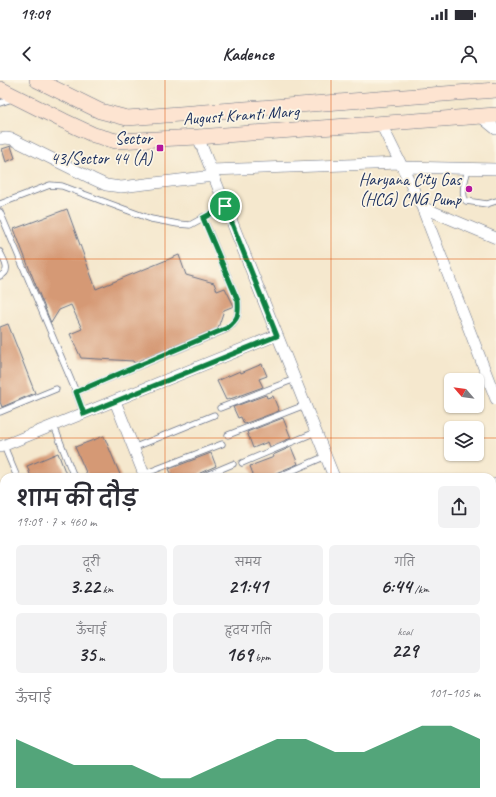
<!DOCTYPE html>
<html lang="hi">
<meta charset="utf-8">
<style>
:root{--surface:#fff;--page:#f2f2f3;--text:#2b2b33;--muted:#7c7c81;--accent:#0b8043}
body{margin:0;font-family:Caveat,"Playpen Sans Deva",sans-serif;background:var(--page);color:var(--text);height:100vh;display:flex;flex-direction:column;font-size:15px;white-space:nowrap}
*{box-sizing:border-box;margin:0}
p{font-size:13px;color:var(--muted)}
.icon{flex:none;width:22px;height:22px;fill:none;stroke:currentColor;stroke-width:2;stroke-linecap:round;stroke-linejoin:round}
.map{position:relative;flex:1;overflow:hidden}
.drawer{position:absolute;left:0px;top:393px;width:496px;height:324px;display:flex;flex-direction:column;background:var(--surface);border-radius:12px 12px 0 0;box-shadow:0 1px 3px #0004}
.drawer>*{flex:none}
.needle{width:26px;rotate:298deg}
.controls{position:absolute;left:444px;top:293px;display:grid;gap:8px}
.controls a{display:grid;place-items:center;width:40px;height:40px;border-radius:6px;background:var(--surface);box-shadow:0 1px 3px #0004;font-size:20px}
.pin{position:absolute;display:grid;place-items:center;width:34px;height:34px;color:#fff;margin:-17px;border:2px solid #fff;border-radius:50%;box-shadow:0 1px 4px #0007}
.round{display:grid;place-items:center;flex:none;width:42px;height:42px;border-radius:6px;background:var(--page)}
.summary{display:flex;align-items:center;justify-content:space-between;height:68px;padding:0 16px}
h1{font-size:22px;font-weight:600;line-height:30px}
.metrics{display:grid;grid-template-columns:repeat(3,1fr);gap:6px;height:68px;padding:4px 16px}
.metrics div{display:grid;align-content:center;border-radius:6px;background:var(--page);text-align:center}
.metrics b{font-size:20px;font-weight:600}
.metrics small{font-size:11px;font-weight:400}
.metrics p{font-size:11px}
.chart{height:112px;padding:8px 16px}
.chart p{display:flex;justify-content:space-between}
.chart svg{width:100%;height:72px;margin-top:4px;fill:var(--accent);opacity:.7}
.status{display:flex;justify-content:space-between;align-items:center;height:28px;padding:0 20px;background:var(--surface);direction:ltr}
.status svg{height:11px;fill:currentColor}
header{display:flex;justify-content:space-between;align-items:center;height:52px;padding:0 16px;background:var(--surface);font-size:18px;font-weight:600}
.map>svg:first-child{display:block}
.building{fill:#d59974}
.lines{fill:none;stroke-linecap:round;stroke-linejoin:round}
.lane-casing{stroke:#677085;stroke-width:7}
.street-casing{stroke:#677085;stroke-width:12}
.secondary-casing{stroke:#677085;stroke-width:16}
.lane{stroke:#fff;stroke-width:5.5}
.street{stroke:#fff;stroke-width:11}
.secondary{stroke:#fde4d1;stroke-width:15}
.route-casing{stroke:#fff;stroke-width:8}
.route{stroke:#0b8043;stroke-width:5}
.grid{fill:none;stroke:#de5710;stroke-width:1;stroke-opacity:0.55}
.poi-dot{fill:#b5179e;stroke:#fcf5e5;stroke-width:1.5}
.labels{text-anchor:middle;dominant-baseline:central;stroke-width:3.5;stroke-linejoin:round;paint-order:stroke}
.street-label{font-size:17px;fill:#1b2f5e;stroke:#fcf5e5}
.poi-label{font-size:17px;fill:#1b2f5e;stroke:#fcf5e5;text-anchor:end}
</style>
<div class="status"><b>19:09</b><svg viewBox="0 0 49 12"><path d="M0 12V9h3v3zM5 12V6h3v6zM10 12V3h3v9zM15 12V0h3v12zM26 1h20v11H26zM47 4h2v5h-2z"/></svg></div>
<header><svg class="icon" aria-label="back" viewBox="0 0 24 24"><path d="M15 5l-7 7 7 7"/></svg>Kadence<svg class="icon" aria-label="person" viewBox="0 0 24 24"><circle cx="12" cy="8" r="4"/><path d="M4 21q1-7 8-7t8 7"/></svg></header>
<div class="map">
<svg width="496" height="717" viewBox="0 0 496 717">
<rect width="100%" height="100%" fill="#fcf5e5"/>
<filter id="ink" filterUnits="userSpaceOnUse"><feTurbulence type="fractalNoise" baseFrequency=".025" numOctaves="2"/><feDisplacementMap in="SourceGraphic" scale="8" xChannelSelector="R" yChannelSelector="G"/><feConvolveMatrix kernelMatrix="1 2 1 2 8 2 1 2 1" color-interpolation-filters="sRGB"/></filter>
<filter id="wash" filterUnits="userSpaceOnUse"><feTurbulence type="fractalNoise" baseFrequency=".012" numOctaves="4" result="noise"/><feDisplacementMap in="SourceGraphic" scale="16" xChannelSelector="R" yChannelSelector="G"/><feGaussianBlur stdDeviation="0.9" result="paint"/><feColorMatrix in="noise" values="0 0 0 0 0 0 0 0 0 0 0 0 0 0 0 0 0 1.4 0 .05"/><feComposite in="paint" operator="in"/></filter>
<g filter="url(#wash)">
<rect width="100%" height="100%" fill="#f5e8ce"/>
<g id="blocks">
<path class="building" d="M11,66L15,78L6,82L2,69Z
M67,129L96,209L179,175L186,195L214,203L217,211L225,208L234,226L224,230L218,248L134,283L133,281L81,278L70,254L82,249L71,225L59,230L51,243L38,211L14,149Z
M8,244L35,313L2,327L0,322V247Z
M262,284L267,296L259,299L263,307L230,319V318L226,320L217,301L240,291L241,293Z
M266,315L267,318L273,316L279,331L244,344L241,337L238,338L233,327Z
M283,338L291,358L270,367L268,362L253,368L247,352Z
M104,356L121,397H88L75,367Z
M291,367L298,384L276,393L274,397H254L250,386L274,377L273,375Z
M58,373L67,397H31L27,386Z
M211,373L216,386L200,393L198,395V397H173L169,389Z"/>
</g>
</g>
<g filter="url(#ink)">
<use href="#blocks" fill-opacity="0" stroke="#677085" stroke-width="1"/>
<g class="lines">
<g class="lane-casing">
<path id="lane" d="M0,23L12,19
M468,89C466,98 460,113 466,121L487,124L496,121
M0,124L50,105L62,106L151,139L178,144L190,145L225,126
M0,132L76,312L84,334
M0,172C4,181 12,191 0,196
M76,312L227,249C238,239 239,236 238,221L203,137
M220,328L295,299
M0,332L56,309
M54,346L74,397
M228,355L305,325
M4,366L17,397
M133,368L214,335
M242,383L316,352
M144,394L222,364
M202,397L233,384
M278,397L326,376
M492,449L496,448
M492,480L496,479
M0,492L4,502
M492,509L496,508
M493,544L496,543
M492,607L496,605
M0,628L4,638
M492,638L496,636
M492,673L496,671
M0,678L4,676
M0,695L4,694
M33,713L35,717
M93,713L94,717
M149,713L150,717
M371,713L372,717
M351,717L357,715L358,717"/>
</g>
<g class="street-casing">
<path id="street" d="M480,36L496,49
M381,44L422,127L496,319
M198,57L334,397
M0,59L6,58L12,59L93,99L106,105L121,107L213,96
M402,87L496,89
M211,90L400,83
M422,127L496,158
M115,321L145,397
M0,367L277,255
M492,406L496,404
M0,584L4,582
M267,713L269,717
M461,713L462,717
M200,717L210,713"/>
</g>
<g class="secondary-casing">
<path id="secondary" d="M37,0L100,31L127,38L496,10
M0,9L64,41L94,55L116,61L198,57L496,35"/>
</g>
<use href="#lane" class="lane"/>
<use href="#street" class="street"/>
<use href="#secondary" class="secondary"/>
</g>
</g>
<g class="lines" filter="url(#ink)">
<g class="route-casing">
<path id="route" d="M225,126L277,256L84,334L76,312L227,248C238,239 239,236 238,221L203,138Z"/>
</g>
<use href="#route" class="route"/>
</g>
<path class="grid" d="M165,0V397M331,0V397M0,179H496M0,358H451M477,358H496M0,538H4M492,538H496M165,713V717M331,713V717"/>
<g class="poi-dot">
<rect x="156" y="64" width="8" height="8" rx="2"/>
<circle cx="469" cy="109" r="4"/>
</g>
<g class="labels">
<g class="street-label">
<text transform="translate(241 35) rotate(-4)">August Kranti Marg</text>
</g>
<g class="poi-label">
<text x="152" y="58">Sector<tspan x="152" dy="20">43/Sector 44 (A)</tspan></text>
<text x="461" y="99">Haryana City Gas<tspan x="461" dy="20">(HCG) CNG Pump</tspan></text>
</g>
</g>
</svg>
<div class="controls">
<a><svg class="needle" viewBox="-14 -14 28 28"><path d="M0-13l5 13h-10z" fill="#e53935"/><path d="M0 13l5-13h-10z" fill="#7c7c81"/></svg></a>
<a><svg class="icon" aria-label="layers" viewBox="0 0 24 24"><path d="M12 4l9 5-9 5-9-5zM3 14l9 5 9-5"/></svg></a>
</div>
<div class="pin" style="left:225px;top:126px;background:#1e9e55"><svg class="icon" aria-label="arrive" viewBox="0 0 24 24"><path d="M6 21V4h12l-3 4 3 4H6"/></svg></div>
<section class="drawer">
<div class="summary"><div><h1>शाम की दौड़</h1><p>19:09 · 7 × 460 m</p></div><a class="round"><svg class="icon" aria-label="share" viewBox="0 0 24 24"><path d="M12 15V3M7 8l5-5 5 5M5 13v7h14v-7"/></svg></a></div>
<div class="metrics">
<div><p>दूरी</p><b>3.22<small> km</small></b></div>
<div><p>समय</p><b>21:41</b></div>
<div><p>गति</p><b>6:44<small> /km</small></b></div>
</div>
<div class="metrics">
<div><p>ऊँचाई</p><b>35<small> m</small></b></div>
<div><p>हृदय गति</p><b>169<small> bpm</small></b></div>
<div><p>kcal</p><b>229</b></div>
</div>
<div class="chart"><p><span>ऊँचाई</span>101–105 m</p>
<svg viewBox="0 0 160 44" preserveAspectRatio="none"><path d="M0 44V14L10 22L20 30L30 30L40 30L50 38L60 38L70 30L80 22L90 14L100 14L110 22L120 22L130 14L140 6L150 6L160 14V44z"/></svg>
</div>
</section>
</div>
